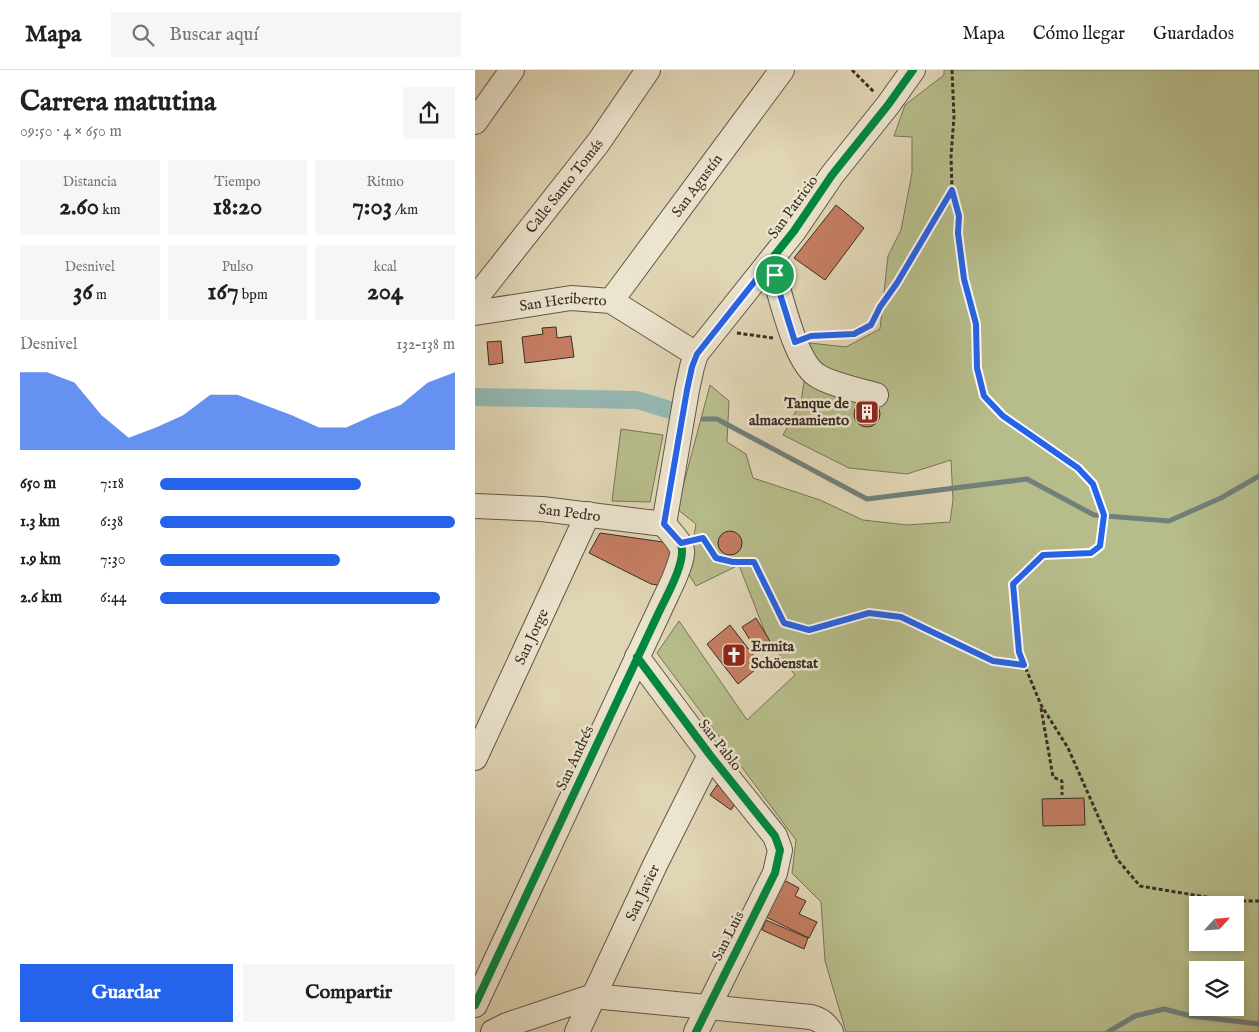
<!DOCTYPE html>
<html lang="es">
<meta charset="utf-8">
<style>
:root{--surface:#fff;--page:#f6f6f6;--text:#202124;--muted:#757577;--line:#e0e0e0;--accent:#2563eb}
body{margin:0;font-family:"IM FELL English",serif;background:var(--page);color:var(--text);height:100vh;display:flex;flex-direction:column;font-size:19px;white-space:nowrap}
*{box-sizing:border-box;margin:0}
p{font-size:16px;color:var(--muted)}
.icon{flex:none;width:28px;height:28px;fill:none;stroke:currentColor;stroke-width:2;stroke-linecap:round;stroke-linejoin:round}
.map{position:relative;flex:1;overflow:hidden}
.drawer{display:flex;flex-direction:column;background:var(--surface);width:475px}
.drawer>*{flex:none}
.needle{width:32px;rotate:64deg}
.controls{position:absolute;left:714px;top:826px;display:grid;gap:10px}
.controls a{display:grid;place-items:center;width:55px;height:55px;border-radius:0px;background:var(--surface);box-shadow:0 2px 8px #0003;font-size:25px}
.pin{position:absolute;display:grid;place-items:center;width:42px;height:42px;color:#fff;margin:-21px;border:2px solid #fff;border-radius:50%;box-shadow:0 1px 5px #0007}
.round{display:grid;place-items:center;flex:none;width:52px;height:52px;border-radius:0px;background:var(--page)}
.overview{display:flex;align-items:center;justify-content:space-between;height:85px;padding:0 20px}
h1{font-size:28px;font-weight:700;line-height:38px}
.stats{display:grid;grid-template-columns:repeat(3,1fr);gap:8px;height:85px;padding:5px 20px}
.stats div{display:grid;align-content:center;border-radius:0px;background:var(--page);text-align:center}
.stats b{font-size:25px;font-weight:700}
.stats small{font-size:14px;font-weight:400}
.stats p{font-size:14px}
.chart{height:140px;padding:10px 20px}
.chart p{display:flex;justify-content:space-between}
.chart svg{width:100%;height:90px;margin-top:5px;fill:var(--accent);opacity:.7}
.primary-button{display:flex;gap:10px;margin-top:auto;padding:10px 20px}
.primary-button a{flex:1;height:58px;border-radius:0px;background:var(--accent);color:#fff;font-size:20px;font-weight:700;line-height:58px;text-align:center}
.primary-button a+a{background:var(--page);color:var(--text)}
ul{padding:0 20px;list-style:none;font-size:16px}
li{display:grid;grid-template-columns:80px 60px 1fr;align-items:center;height:38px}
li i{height:12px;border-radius:6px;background:var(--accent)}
header{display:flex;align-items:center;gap:30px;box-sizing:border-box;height:70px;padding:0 25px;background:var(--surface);border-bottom:1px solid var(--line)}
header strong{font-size:24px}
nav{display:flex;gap:28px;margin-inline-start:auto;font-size:18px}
.search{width:350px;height:45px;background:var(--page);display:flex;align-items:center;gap:12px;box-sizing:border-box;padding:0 18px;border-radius:0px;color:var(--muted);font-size:19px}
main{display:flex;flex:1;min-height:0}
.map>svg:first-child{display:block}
.green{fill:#b6bc8a;stroke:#787458;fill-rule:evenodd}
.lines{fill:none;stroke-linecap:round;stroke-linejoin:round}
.stream{stroke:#71807a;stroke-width:5}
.canal{stroke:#95b8b3;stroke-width:18}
.building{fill:#c57d62;stroke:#3b2c25}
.minor-casing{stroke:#645649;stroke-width:26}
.path{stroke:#3b2c25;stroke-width:3;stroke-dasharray:4 2.5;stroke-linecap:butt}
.minor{stroke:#ebe4ce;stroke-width:24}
.cycleway-casing{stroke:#ebe4ce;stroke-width:11}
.cycleway{stroke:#00873e;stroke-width:8}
.route-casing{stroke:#fff;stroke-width:10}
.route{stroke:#2563eb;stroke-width:6}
.labels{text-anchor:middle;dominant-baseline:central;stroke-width:5;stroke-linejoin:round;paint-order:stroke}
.street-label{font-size:15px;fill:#3b2c25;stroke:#ebe4ce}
.poi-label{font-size:15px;font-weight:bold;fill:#3b2c25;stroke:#ebe4ce;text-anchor:end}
</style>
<header>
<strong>Mapa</strong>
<div class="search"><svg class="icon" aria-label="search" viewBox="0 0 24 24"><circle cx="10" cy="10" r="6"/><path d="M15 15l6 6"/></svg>Buscar aquí</div>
<nav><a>Mapa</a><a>Cómo llegar</a><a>Guardados</a></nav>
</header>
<main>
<section class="drawer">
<div class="overview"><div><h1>Carrera matutina</h1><p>09:50 · 4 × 650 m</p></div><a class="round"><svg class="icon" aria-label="share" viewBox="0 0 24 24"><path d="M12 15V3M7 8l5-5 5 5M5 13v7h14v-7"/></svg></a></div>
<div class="stats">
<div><p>Distancia</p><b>2.60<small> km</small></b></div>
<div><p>Tiempo</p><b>18:20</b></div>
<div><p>Ritmo</p><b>7:03<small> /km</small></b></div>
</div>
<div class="stats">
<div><p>Desnivel</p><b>36<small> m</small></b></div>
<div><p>Pulso</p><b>167<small> bpm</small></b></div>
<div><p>kcal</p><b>204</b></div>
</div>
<div class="chart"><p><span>Desnivel</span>132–138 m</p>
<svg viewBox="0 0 160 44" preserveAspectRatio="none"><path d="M0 44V6L10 6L20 11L30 27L40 38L50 33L60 27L70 17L80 17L90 22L100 27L110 33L120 33L130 27L140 22L150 11L160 6V44z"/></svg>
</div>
<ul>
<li><b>650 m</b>7:18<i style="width:68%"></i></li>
<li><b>1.3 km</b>6:38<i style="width:100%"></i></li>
<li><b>1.9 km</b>7:30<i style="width:61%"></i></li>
<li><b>2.6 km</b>6:44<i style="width:95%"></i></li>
</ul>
<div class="primary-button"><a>Guardar</a><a>Compartir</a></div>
</section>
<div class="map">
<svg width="784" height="962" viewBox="0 0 784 962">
<rect width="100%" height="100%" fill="#e0d5b4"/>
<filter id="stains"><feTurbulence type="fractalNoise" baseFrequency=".004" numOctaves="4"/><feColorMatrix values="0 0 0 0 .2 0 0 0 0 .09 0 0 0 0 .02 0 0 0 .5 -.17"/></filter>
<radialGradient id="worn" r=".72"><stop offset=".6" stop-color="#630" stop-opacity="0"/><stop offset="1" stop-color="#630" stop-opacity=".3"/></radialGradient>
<path class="green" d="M469,0H784V962H371L350,891L346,832L317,803L321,770L182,583L204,551L272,650L320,605L293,570L264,495L221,516L213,503L221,454L202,439L235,315L254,331L252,372L271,384L278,408L345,430L388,450L432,455L475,452L478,430L476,390L432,404L374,398L308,365L326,332L335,273L371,277L405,259L413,186L426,160L437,103V67L419,66L430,35L469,5ZM722,835H760V872H722ZM722,900H760V938H722Z
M146,359L188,365L175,432L137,431Z"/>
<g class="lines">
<path class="stream" d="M228,349H242L392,429L552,409L619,445L694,451L746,428L784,406
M633,962L660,946L689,939L716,946L784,954"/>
<path class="canal" d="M0,327L162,330L195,340"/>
</g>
<path class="building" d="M361,135L389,158L350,210L319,188Z
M81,257L82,268L96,266L99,287L50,293L47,267L68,264L67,258Z
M26,271L28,293L14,295L12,272Z
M379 344a13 13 0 1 1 26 0a13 13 0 1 1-26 0Z
M243 473a12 12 0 1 1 24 0a12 12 0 1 1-24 0Z
M125,463L195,473L202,482L183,515L176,514L114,483Z
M281,548L295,571L281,580L267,557Z
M255,555L286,595L263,614L232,574Z
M242,715L263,729L256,740L235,725Z
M609,728L610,755L568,756L567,729Z
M307,809L324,818L320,826L331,831L324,844L342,852L334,868L289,846Z
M291,850L333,868L329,879L287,860Z"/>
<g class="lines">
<g class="minor-casing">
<g id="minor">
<path d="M0,52L37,0"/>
<path d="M295,192C305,220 318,287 340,304C351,313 386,321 401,325"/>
<path id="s1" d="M0,229L123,73L173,0"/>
<path id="s2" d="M136,231L307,0"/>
<path id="s3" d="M0,243L96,228L136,231L221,284"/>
<path id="s4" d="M0,436L67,439L189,454"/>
<path d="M189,454L212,320L217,297L221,284L319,161L357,105L413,35L438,0"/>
<path d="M162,587L235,685L300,766L305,780L300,803L221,962"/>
<path id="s5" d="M0,688L113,444"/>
<path d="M0,935L199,509C212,476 210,480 189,454"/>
<path d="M18,962L32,955L118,926L336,947C346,950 350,953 356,962"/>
<path id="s6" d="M102,962L180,795L235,685"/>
</g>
</g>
<path class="path" d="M377,0L399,22
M477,0L479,47L476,86L477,120L484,146L483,163L489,209L501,254L502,298L509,326L528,346L603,398L618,414L629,445L625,476L615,483L568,485L538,514L544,582L566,635L593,678L642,789L665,816L755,831H784
M262,263L298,268
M338,266L379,264L395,255L405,237L422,213L477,120
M222,469L228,468L241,488L257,492H279L309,553L334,560L394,543L426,547L518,591L549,595
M566,638L578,707L587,711V725"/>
<use href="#minor" class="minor"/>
<g class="cycleway-casing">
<path id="cycleway" d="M162,587L235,685L300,766L305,780L300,803L221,962
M0,935L183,544C190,529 212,491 206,475C204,468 194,460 189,454L212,320L217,297L221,284L319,161L357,105L413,35L438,0"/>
</g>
<use href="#cycleway" class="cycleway"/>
</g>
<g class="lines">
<g class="route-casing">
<path id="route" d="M477,120L484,146L483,163L489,209L501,254L502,298L509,326L528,346L603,398L618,414L629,445L625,476L616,483L568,485L538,514L544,582L549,595L518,591L426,547L394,543L334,560L309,553L279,492H258L241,488L228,468L206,473L189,454L212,320L217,297L222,284L295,192L320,272L336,266L379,264L396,255L405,237L422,213Z"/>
</g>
<use href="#route" class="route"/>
</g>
<defs>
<g id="building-square" transform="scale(1.25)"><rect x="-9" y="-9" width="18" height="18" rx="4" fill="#8f2418" stroke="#ebe4ce"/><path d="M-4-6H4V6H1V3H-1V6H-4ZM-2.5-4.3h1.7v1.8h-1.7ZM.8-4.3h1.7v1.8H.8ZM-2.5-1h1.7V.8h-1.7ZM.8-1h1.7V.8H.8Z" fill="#fff"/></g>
<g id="church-square" transform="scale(1.25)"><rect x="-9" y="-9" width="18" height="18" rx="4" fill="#8f2418" stroke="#ebe4ce"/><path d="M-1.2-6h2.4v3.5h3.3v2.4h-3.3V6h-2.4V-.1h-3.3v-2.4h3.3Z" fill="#fff"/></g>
</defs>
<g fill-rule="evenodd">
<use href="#building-square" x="392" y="342"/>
<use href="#church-square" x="259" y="585"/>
</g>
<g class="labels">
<g class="street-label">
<text stroke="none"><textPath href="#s1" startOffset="144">Calle Santo Tomás</textPath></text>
<text stroke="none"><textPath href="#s2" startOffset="144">San Agustín</textPath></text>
<text transform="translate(318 137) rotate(-54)">San Patricio</text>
<text stroke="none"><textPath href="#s3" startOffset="89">San Heriberto</textPath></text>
<text stroke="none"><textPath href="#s4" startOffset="95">San Pedro</textPath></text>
<text stroke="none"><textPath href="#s5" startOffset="134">San Jorge</textPath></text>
<text transform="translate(245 675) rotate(52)">San Pablo</text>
<text transform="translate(100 688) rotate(-65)">San Andrés</text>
<text stroke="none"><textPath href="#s6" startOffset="154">San Javier</textPath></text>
<text transform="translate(253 866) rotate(-63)">San Luis</text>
</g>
<g class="poi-label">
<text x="374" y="333">Tanque de<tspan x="374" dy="17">almacenamiento</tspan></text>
<text x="276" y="576" text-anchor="start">Ermita<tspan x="276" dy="17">Schöenstat</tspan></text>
</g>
</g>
<rect width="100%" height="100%" filter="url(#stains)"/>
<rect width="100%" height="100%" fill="url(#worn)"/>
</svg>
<div class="controls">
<a><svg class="needle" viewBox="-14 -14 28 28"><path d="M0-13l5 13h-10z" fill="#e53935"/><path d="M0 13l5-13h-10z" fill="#757577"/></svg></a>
<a><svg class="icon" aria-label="layers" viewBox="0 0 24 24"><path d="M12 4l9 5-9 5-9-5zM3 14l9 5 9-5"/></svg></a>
</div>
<div class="pin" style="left:300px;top:205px;background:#1e9e55"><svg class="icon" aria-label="arrive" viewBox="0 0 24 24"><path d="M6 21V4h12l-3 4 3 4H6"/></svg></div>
</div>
</main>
